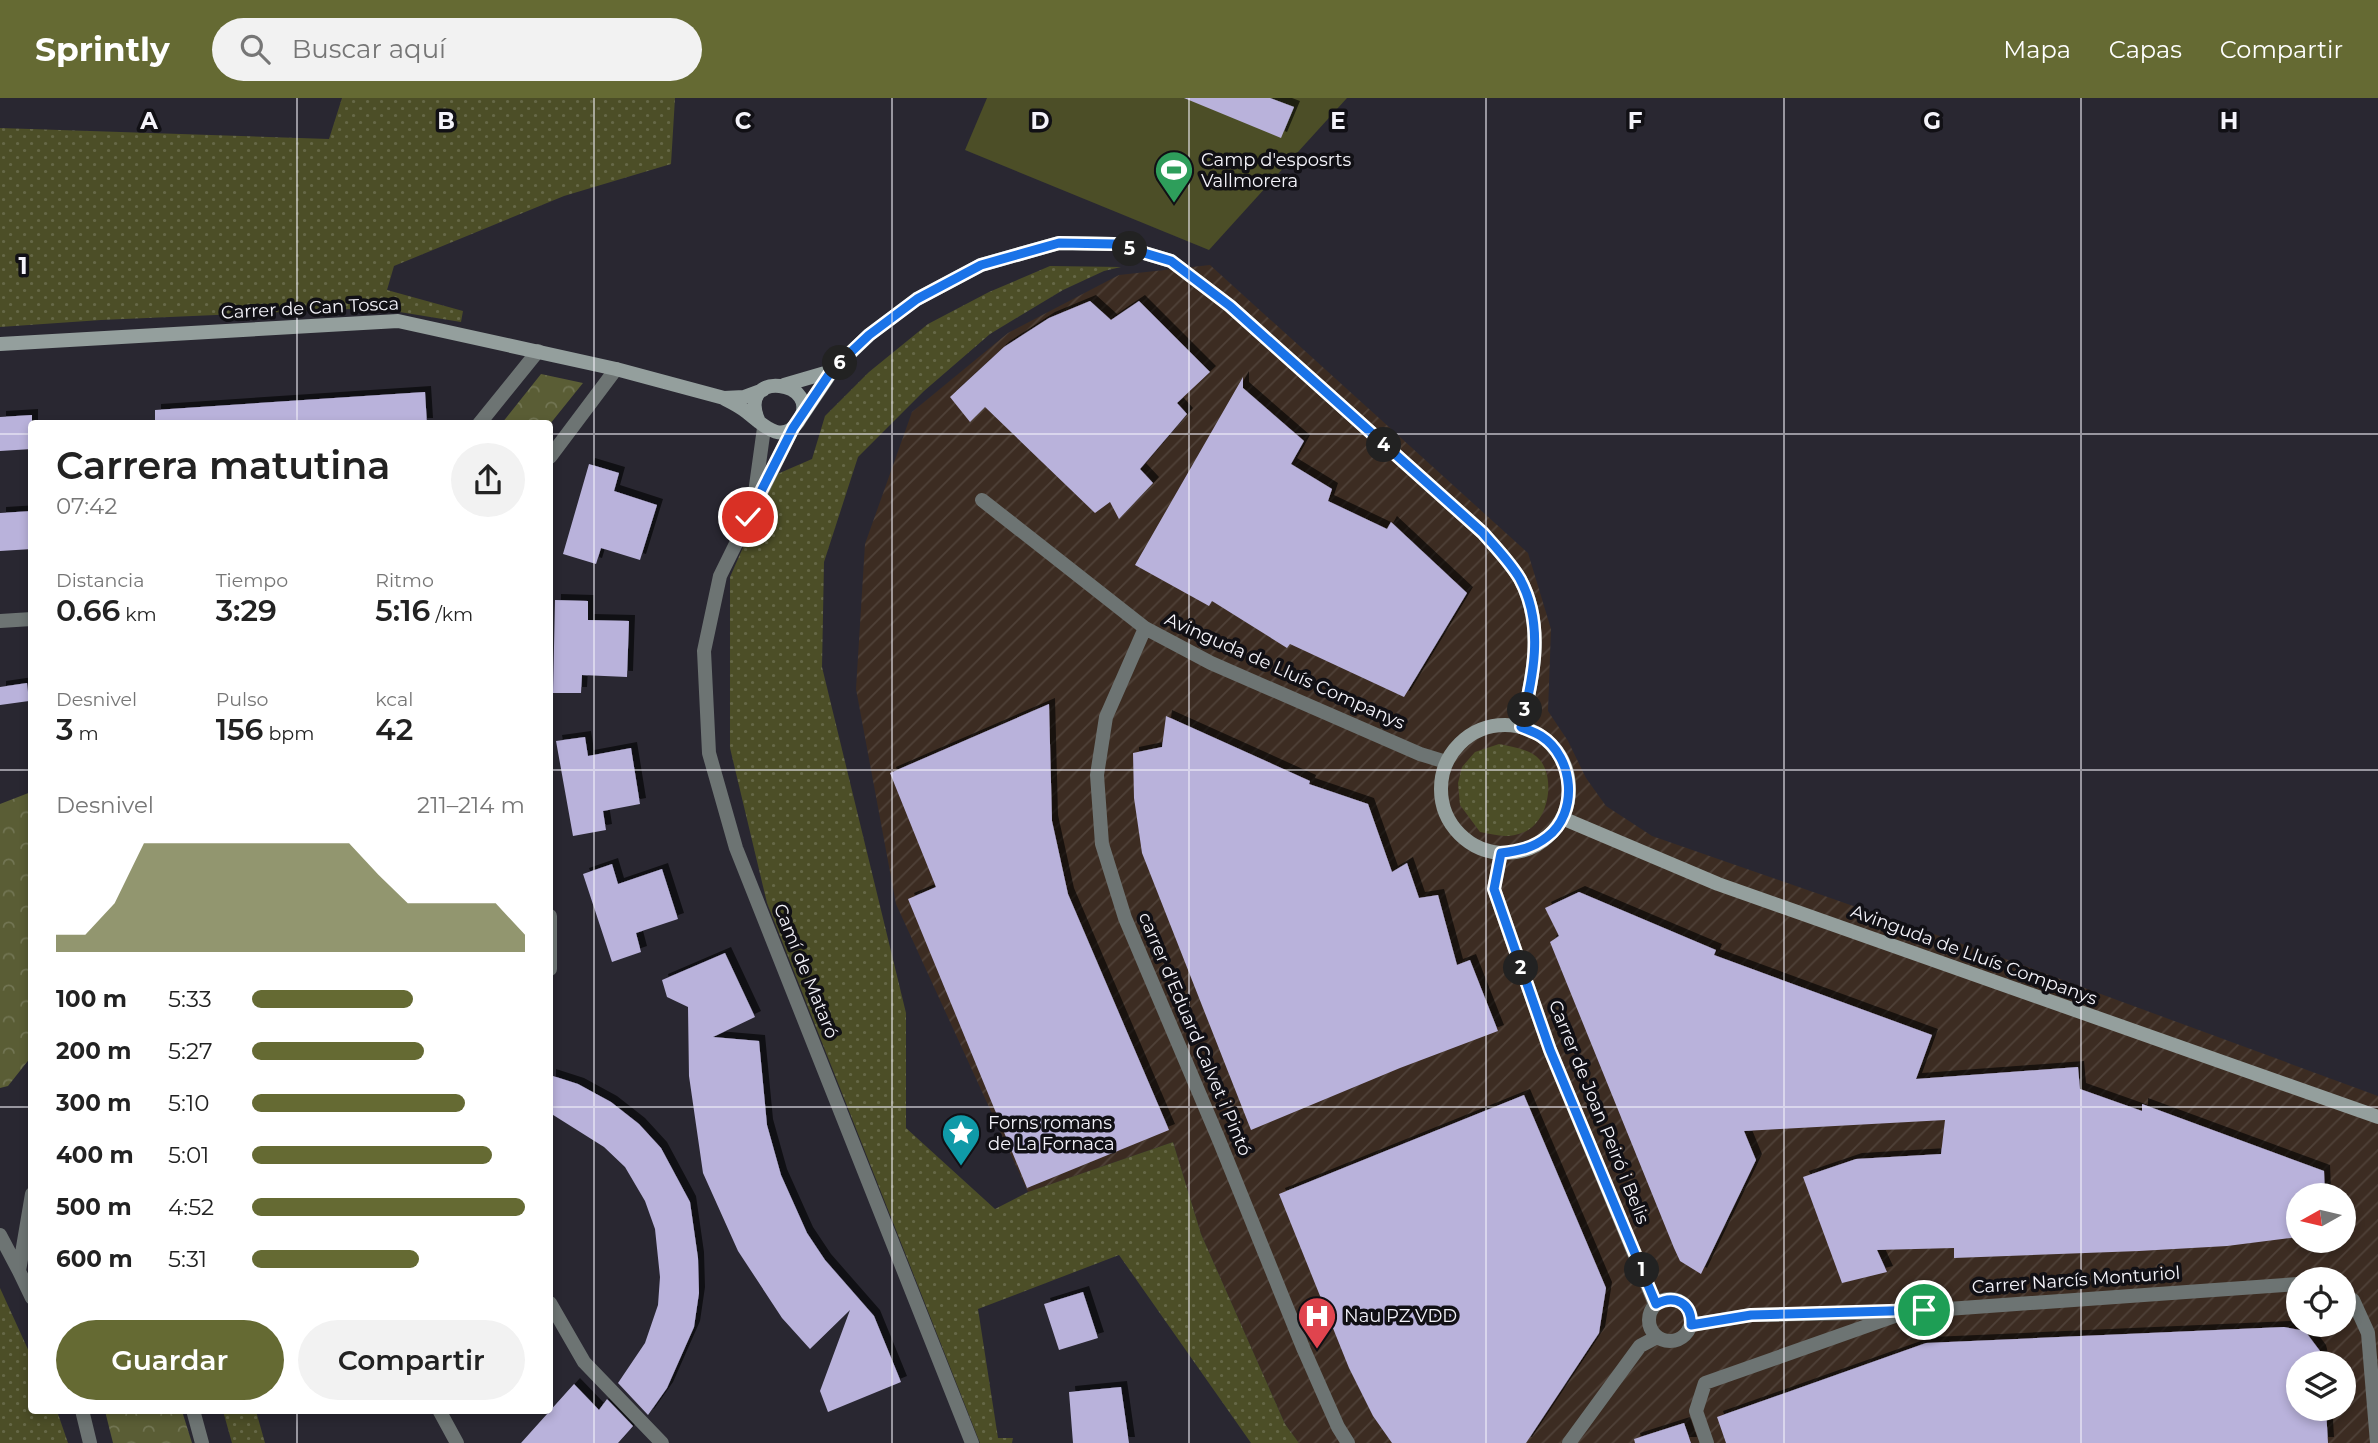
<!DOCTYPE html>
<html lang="es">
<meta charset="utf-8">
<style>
:root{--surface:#fff;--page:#f2f2f2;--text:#222;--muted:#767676;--accent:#656a33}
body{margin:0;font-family:Montserrat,sans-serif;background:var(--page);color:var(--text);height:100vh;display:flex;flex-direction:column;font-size:26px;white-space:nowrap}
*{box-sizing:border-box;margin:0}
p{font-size:23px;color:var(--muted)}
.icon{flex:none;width:38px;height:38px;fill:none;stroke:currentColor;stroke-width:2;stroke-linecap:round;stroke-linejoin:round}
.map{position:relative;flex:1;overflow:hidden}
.side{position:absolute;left:28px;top:322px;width:525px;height:994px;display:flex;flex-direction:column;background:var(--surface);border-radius:7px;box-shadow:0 4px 10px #0003}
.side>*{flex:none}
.needle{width:46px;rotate:262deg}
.buttons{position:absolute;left:2286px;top:1085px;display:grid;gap:14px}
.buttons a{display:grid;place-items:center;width:70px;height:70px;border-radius:50%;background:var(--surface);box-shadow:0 4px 10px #0003;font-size:35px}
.pin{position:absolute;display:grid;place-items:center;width:60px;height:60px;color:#fff;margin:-30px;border:4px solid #fff;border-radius:50%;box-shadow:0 2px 7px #0007}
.km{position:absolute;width:35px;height:35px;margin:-18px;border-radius:50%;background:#222;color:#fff;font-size:19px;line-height:35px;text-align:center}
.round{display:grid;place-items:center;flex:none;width:74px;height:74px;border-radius:37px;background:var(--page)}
.summary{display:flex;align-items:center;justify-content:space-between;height:119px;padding:0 28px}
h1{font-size:38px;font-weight:600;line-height:52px}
.figures{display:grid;grid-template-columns:repeat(3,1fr);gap:10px;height:119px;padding:7px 28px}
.figures div{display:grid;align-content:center}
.figures b{font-size:30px;font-weight:600}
.figures small{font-size:19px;font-weight:400}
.figures p{font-size:19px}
.chart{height:196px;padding:14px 28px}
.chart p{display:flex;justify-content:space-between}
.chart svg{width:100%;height:126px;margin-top:7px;fill:var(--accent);opacity:.7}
.cta{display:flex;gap:14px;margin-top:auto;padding:14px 28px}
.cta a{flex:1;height:80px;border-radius:42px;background:var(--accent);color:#fff;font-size:28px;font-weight:600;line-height:80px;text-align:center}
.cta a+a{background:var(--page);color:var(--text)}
ul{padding:0 28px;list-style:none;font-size:23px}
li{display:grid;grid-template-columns:112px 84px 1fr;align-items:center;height:52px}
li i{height:18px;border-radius:9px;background:var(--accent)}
header{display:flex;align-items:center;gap:42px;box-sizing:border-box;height:98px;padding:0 35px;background:var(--accent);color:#fff}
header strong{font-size:33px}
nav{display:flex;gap:38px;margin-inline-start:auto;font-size:24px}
.search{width:490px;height:63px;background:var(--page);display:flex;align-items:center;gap:18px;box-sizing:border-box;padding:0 24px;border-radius:38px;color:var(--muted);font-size:26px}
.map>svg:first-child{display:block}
.industrial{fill:url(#industrial-furrows);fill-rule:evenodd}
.green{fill:url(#green-dots)}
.forest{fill:url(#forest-crowns)}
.pitch{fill:#4c4e27}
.building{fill:#b9b2db;filter:url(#shadow)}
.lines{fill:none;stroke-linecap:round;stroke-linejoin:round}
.street{stroke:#6d7473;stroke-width:14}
.secondary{stroke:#949f9d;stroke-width:14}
.route-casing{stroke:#fff;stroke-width:14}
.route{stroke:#1a73e8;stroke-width:9}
.grid{fill:none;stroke:#f4f3fa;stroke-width:2;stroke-opacity:0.55}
.labels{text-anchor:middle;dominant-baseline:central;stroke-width:7;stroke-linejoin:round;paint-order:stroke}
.poi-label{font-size:18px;fill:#f4f3fa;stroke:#111015;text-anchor:start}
.street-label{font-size:18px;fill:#f4f3fa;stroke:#111015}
.grid-label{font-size:23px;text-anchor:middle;font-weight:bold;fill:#f4f3fa;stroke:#111015;stroke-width:7;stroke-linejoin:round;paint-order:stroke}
</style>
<header>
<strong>Sprintly</strong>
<div class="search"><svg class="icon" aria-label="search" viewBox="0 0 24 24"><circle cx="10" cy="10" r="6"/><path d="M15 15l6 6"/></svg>Buscar aquí</div>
<nav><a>Mapa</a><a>Capas</a><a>Compartir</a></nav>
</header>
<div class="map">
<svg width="2378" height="1345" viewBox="0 0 2378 1345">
<defs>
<pattern id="industrial-furrows" width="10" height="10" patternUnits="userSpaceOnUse" patternTransform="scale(1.75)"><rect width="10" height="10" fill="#3c2c22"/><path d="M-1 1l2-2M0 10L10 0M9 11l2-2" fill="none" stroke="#4f4138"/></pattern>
<pattern id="green-dots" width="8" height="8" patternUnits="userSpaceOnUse" patternTransform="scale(1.75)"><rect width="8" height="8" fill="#4c4e27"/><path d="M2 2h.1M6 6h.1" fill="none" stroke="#666847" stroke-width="1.8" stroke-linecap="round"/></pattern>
<pattern id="forest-crowns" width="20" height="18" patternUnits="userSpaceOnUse" patternTransform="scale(1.75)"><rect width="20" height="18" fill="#5a5d35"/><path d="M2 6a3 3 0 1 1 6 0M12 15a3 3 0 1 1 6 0" fill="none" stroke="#727553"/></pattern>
<filter id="shadow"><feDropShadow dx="6" dy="-6" stdDeviation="0" flood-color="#0009"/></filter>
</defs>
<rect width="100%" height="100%" fill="#292731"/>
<path class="industrial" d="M1210,167L1528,455L1551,531L1548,613L1568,643L1586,680L1606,708L1652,738L2014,864L2378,998V1345H1299L1285,1326L1201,1136L1173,1044L1028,1094L896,806L856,591L865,446L912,314L1008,235L1119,177ZM2298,1097H2343V1143H2298ZM2298,1181H2343V1227H2298ZM2298,1265H2343V1311H2298Z"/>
<path class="green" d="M342,0H675L671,66L564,98L394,168L387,192L463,213L461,224L375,210L101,222L0,229V30L329,41Z
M1050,168L1121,169L1104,173L1063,192L990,236L924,293L858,359L824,464L822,569L906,915V1030L995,1111L1028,1094L1173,1044L1201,1136L1285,1326L1299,1345H1251L1119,1157L978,1211L998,1340H1013L1012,1345H980L767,805L730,650V479L775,377L812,361L825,318L869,274L928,226L989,194Z
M1499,646C1512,649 1531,651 1540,662C1556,682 1548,724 1524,734C1509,741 1495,737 1480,734L1460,707L1458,685L1462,669L1475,654Z
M0,1190L31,1258L32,1312L57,1313L68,1345H0Z
M223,1313H256L265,1345H232Z"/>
<path class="forest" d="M541,276L583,285L550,326L502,325Z
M31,694V959L8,988L0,990V706Z
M105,1313H182L192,1345H113Z"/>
<path class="pitch" d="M987,0H1347L1209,152L965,52Z"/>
<path class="building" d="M1184,0H1270L1294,9L1281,40Z
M1090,203L1111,222L1139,203L1210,274L1177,305L1187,316L1140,371L1153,385L1119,421L1110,404L1095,415L985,309L970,324L950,299L1004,249L1049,220Z
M1243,279V290L1304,343L1291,366L1332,391L1328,403L1387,431L1391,424L1467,495L1404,599L1290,546L1287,550L1212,503L1209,508L1135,467Z
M425,294L427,326H155V312Z
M32,317V351L0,353V319Z
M589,366L619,375L614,393L657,407L640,462L601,450L596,466L563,456Z
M32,413V451L0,453V415Z
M555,502L588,503V522L629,523L627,579L582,577L581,595H553Z
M27,585L29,603L0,607V589Z
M1049,606L1052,723L1068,796L1169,1032L1027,1090L908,801L936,789L890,675Z
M1166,618L1310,683L1309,686L1368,706L1392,774L1407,765L1419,800L1438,797L1457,867L1470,862L1498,933L1400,970L1251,1032L1142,755L1134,700L1133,655L1162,649Z
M585,639L588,658L631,650L640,706L603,713L606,732L573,738L556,643Z
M612,766L618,786L662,771L678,821L636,835L641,854L612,864L583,776Z
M1579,794L1716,852L1714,857L1932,937L1916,981L2078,969L2080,991L2142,1013V1006L2324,1073L2325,1097H2298V1139L2227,1148L2139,1153L1954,1160V1150L1877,1152L1887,1174L1842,1185L1803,1079L1856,1061L1941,1056L1945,1022L1744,1033L1756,1062L1701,1176L1680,1163L1674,1150L1550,844L1559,838L1545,810Z
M725,855L755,919L713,939L759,943L767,1027L781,1077L807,1135L825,1162L874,1218L901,1284L828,1314L820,1293L850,1212L810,1251L782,1220L738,1153L703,1075L689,978L688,909L667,899L662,882Z
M550,977L578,986L611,1004L639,1026L661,1050L690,1104L698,1160L699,1195L694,1229L667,1290L648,1317L618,1285L645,1245L658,1207L660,1179L655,1131L645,1103L625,1069L604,1049L550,1015Z
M1524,997L1606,1190L1599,1235L1526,1345H1392L1373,1318L1349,1270L1279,1096Z
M1083,1194L1098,1240L1059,1252L1044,1206Z
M2284,1229L2305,1233L2320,1253L2323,1265H2298V1311H2326L2328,1345H1726L1717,1319L1926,1245Z
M574,1286L599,1312L607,1301L633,1328L618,1345H521Z
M1121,1289L1129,1345H1073L1069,1294Z
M1684,1325L1691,1345H1635L1634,1341Z"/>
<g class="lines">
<path class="street" d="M479,326L538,253
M793,330L720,478L704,553L709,655L736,750L972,1345
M550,359L616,271
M755,395L764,330
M982,402L1145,530L1211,565L1420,656L1446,664
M0,523L32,521
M1145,530L1106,619L1097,677L1102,746L1125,820L1219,1042L1304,1252L1338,1329L1348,1345
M1501,755L1494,791L1550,952L1655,1206
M550,818V871
M32,1096L19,1173L32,1200
M0,1137L19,1173
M2343,1197L2353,1202L2368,1235L2377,1345
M1649 1222a21 21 0 1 1 42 0a21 21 0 1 1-42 0Z
M550,1205L584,1264L662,1345
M1691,1227L1751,1217L1906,1214L2298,1186
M82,1312L90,1345
M193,1312L202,1345
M439,1312L457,1345
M1569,1345L1640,1248L1657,1239
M1707,1345L1696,1313L1705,1285L1895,1218"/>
<path class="secondary" d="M0,246L398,223L616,271L724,300L744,299L763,292
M784,287L832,273
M725,301C733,305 741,309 748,315C763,327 782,347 798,324C826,283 734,269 759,324
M797,325L832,273L869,237L917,201L981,167L1059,145L1114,146L1171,163L1230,208L1483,435C1496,450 1510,464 1520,481C1545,527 1533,581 1521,629
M1441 691a64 64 0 1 1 128 0a64 64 0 1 1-128 0Z
M1562,720L1718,786L2378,1019"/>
</g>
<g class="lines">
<g class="route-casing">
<path id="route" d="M748,419L793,330L832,272L869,237L917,201L981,167L1059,145L1114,146L1171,163L1230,208L1483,435C1496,450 1510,464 1520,481C1545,527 1533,581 1521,629C1528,632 1535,634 1541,638C1574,659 1579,715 1547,739C1533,750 1519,753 1501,755L1494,791L1550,952L1656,1206C1675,1196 1692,1205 1691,1227L1751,1217L1924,1212"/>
</g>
<use href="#route" class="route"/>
</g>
<path class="grid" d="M297,0V326M594,0V1345M892,0V1345M1189,0V1345M1486,0V1345M1784,0V1345M2081,0V1345M0,336H32M550,336H2378M0,672H32M550,672H2378M0,1009H32M550,1009H2378M297,1312V1345"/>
<defs>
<g id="stadium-pin" transform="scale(2.0125)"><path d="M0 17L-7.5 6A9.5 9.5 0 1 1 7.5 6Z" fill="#2e9e5b" stroke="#111015"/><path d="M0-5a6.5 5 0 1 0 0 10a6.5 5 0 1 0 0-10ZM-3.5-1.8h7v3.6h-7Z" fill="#fff"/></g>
<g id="sight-pin" transform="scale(2.0125)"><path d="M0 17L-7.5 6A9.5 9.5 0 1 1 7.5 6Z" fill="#0f9aa8" stroke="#111015"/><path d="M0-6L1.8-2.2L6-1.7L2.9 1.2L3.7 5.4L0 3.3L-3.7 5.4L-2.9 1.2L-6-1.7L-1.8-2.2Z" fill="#fff"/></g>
<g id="hospital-pin" transform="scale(2.0125)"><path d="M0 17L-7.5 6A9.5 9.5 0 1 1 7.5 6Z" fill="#e0444e" stroke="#111015"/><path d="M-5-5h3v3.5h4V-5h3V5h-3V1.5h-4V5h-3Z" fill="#fff"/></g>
</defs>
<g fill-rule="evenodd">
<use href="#stadium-pin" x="1174" y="72"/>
<use href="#sight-pin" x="961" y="1035"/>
<use href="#hospital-pin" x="1317" y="1218"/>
</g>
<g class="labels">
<g class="poi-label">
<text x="1201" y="62">Camp d'esposrts<tspan x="1201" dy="21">Vallmorera</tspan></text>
<text x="988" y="1025">Forns romans<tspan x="988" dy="21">de La Fornaca</tspan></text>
<text x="1344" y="1218">Nau PZ VDD</text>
</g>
<g class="street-label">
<text transform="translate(310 210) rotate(-3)">Carrer de Can Tosca</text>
<text transform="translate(1285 573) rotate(24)">Avinguda de Lluís Companys</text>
<text transform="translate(1974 857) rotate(20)">Avinguda de Lluís Companys</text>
<text transform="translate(806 873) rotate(68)">Camí de Mataró</text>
<text transform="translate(1195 936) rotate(67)">carrer d'Eduard Calvet i Pintó</text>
<text transform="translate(1599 1014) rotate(68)">Carrer de Joan Peiró i Belis</text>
<text transform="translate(2076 1182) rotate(-4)">Carrer Narcís Monturiol</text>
</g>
</g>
<g class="grid-label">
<text x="149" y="31">A</text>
<text x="446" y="31">B</text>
<text x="743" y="31">C</text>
<text x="1040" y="31">D</text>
<text x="1338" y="31">E</text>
<text x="1635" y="31">F</text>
<text x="1932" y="31">G</text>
<text x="2229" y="31">H</text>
<text x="23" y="176">1</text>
</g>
</svg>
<div class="buttons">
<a><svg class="needle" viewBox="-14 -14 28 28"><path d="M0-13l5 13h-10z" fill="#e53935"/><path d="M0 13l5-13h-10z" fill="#767676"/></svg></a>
<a><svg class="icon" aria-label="locate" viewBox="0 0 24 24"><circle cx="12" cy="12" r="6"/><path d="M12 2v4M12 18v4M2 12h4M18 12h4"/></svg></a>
<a><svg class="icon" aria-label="layers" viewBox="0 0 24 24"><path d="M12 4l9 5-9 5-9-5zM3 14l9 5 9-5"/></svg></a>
</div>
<div class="pin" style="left:1924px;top:1212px;background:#1e9e55"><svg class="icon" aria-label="arrive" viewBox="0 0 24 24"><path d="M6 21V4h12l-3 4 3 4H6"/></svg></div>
<div class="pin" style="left:748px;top:419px;background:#d93025"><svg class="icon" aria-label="check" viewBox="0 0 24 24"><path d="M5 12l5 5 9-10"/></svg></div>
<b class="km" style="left:1642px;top:1172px">1</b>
<b class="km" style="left:1521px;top:870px">2</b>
<b class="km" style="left:1525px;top:612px">3</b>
<b class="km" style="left:1384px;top:347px">4</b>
<b class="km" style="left:1130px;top:151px">5</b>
<b class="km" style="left:840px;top:265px">6</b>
<section class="side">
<div class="summary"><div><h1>Carrera matutina</h1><p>07:42</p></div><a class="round"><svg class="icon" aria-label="share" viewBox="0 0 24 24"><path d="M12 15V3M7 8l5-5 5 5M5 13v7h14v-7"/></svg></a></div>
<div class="figures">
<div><p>Distancia</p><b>0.66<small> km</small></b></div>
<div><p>Tiempo</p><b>3:29</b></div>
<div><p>Ritmo</p><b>5:16<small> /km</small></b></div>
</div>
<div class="figures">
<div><p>Desnivel</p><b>3<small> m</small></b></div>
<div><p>Pulso</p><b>156<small> bpm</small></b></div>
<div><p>kcal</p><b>42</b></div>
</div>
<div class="chart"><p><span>Desnivel</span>211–214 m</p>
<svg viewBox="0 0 160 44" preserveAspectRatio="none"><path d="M0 44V38L10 38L20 27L30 6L40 6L50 6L60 6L70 6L80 6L90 6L100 6L110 17L120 27L130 27L140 27L150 27L160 38V44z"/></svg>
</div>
<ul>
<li><b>100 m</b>5:33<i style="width:59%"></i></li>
<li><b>200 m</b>5:27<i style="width:63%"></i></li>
<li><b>300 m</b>5:10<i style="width:78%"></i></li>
<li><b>400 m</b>5:01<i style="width:88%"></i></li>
<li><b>500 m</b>4:52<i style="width:100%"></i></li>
<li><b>600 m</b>5:31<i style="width:61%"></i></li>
</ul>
<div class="cta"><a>Guardar</a><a>Compartir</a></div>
</section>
</div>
